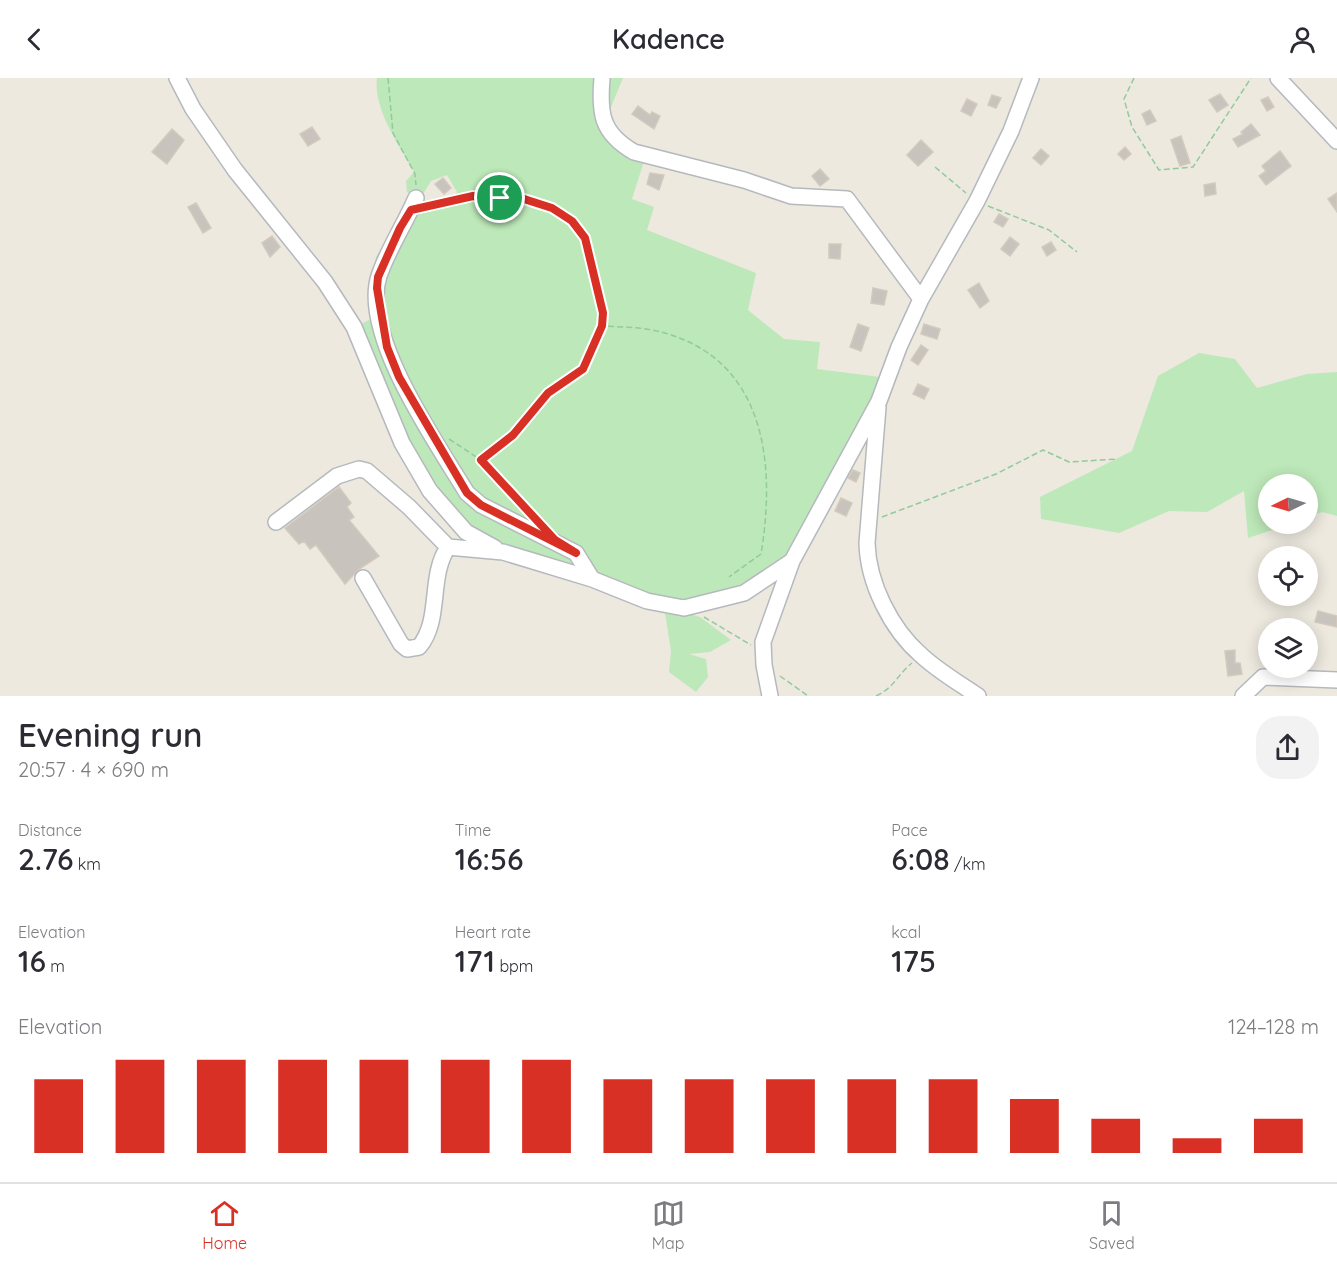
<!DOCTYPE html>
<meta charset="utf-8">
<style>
:root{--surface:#fff;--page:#f2f2f3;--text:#2b2b33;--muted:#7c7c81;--line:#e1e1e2;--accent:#d93025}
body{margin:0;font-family:Quicksand,sans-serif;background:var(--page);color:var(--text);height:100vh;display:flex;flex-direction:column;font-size:22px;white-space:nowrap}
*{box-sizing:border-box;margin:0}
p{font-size:20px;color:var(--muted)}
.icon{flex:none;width:33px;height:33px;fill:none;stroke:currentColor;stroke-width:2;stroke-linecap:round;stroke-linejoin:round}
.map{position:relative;height:618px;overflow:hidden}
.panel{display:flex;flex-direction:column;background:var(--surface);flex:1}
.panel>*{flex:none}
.needle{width:39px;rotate:265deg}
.controls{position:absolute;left:1258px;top:396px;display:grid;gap:12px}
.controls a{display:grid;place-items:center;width:60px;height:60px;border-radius:50%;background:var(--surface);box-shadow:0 3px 15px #0003;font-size:30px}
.pin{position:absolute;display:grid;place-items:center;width:51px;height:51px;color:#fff;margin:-26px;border:3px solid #fff;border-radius:50%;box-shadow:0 2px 6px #0007}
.round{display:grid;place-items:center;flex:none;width:63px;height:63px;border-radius:24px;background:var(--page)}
.overview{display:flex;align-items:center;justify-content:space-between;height:102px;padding:0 18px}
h1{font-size:33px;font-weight:600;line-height:45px}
.figures{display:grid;grid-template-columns:repeat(3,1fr);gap:9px;height:102px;padding:6px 18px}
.figures div{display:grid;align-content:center}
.figures b{font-size:30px;font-weight:600}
.figures small{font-size:16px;font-weight:400}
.figures p{font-size:16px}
.chart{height:168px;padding:12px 18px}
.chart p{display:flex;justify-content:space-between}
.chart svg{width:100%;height:108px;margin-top:6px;stroke:var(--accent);stroke-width:6}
header{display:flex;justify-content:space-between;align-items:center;height:78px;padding:0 18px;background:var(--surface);font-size:27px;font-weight:600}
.menu{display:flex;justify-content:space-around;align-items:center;height:84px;border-top:2px solid var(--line);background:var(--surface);font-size:16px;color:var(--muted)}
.menu a{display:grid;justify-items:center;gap:3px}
.menu .on{color:var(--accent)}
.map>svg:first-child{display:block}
.green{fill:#bde8b9}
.building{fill:#c8c3bc;stroke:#d2cabd;stroke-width:1.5}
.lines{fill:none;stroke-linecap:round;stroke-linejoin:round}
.minor-casing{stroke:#b5b9be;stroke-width:18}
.path{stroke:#92ca9c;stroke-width:1.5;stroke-dasharray:6 3;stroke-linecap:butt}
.minor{stroke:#fff;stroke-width:15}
.route-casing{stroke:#fff;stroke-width:12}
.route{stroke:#d93025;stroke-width:8}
</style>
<header><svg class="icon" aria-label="back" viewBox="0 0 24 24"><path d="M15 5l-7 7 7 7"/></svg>Kadence<svg class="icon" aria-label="person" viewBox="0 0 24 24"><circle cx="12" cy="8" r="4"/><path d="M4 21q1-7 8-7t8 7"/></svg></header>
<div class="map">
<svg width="1337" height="618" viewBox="0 0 1337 618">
<rect width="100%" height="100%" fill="#ede9df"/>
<path class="green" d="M377,0H623L606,41L622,63L646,77L632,121L654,129L647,152L756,195L748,232L784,261L820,264L817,291L880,299L876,319L791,478L716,524L657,522L518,476L467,454L431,412L355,249L371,241L370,209L376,179L400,138L452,122L457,114L447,97L431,103L420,121L407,114L406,103L414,94C399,67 373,31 377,0Z
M1199,275L1235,281L1257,310L1307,296L1337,294V438L1322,434L1308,439V406H1269V446H1290L1248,460L1244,413L1207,434L1169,433L1119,455L1041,441L1040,419L1132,373L1158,298Z
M664,528L700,539L731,562L710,574L689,576L706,581L708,599L696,614L669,594L671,573Z"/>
<path class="building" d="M1220,16L1228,27L1217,34L1209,22Z
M992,17L1001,20L996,30L988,27Z
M1268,19L1274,29L1267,33L1261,22Z
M967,21L977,26L971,38L961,33Z
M638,28L650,37L652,34L660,38L654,51L632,36Z
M1150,32L1156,43L1147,47L1142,36Z
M1251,46L1260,57L1238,69L1233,61L1243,56L1241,54Z
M312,49L320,61L308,68L300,56Z
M172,51L184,62L167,86L152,74Z
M1181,58L1190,85L1180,88L1171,62Z
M921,62L933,74L918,88L907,77Z
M1125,69L1131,76L1124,82L1118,76Z
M1041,71L1049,78L1041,87L1033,80Z
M1280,73L1291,88L1266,107L1259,98L1266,93L1262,88Z
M820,91L829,101L820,108L812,98Z
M650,95L664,97L659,112L647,106Z
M443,100L451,110L444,116L435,106Z
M1215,105L1216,116L1205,118L1204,107Z
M1337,115V134L1328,121Z
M196,125L211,150L203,155L188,129Z
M999,136L1008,141L1003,149L994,144Z
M272,158L280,169L270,179L262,165Z
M1010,159L1019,166L1010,178L1001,171Z
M1051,164L1056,172L1047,178L1042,169Z
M829,166H841L840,181L829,180Z
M979,205L989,223L980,230L968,212Z
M873,210L887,213L884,227L871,225Z
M858,246L869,250L861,273L850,269Z
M924,246L940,251L937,261L921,256Z
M921,267L928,272L918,287L911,282Z
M918,306L929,311L924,321L913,316Z
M853,392L860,395L856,404L848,400Z
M339,409L351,425L347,429L354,439L349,442L379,478L358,492L345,506L316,467L310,471L304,463L299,466L285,450Z
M841,420L852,425L846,438L835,433Z
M1318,533L1337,538V549L1315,544Z
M1235,572V585H1240L1242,596L1228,598L1225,573Z"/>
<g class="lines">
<g class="minor-casing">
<path id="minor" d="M177,0L193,31L235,92L325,204L354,249L402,365L430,413L466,454L495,470
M602,0C599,35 601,55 634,74L744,102L791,118L847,121L921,221
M1278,0L1337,63
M416,120C405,146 388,171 379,198C360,256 438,367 467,415L481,427L576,475L592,501
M878,329L867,465C868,505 891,551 921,577C938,593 959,605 978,618
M276,444L337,398L359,391L367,393L409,429L448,469C428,499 442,542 419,569L407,571L401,566L363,500
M448,469L503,474L592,501L647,523L684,530L744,515L792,483L879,323L899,269L921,221L977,123L1011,53L1031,0
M770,618L764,587L763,564L792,483
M1243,618L1263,599L1337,602"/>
</g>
<path class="path" d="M388,0L393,55L415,96L416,107
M1134,0L1124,21L1132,49L1159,92L1193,89L1251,0
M935,89L966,115
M426,128C475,112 552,111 584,158C591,168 592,186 595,198C599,215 604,230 602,248C621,249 643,249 661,254C766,281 776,386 761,476L729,499
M988,128L1049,152L1077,174
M449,361L481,382L536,441
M482,382L513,357L548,315L583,291L602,248
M882,439L996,396L1043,372L1069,384L1117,381
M704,539L751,567
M780,598L808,618
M876,618C895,609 897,597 912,585"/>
<use href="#minor" class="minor"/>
</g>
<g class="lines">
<g class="route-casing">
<path id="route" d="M473,118L524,121L552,130L572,143L585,160L603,235L602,248L583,291L548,315L513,357L481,382L555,462L576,475L481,427L467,415L399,299L387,269L377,210L378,199L400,150L411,132Z"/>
</g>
<use href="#route" class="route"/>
</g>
</svg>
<div class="controls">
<a><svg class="needle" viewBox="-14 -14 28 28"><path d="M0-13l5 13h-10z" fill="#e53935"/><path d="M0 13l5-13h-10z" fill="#7c7c81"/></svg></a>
<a><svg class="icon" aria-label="locate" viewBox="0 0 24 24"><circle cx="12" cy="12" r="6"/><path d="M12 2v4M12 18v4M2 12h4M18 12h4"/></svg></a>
<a><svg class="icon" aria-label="layers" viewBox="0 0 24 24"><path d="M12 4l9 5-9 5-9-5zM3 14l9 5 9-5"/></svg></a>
</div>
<div class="pin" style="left:500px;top:120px;background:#1e9e55"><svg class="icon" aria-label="arrive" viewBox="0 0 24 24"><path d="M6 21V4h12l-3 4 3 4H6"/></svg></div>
</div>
<section class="panel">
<div class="overview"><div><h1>Evening run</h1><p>20:57 · 4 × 690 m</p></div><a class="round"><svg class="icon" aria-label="share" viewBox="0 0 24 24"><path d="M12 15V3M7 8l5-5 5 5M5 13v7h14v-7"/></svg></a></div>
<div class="figures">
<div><p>Distance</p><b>2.76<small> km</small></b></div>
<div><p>Time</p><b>16:56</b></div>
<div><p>Pace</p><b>6:08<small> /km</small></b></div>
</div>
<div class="figures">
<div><p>Elevation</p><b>16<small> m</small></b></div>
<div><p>Heart rate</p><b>171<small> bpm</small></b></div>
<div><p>kcal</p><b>175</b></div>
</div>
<div class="chart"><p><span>Elevation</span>124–128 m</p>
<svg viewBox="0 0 160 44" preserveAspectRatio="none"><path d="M5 44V14M15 44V6M25 44V6M35 44V6M45 44V6M55 44V6M65 44V6M75 44V14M85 44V14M95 44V14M105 44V14M115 44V14M125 44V22M135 44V30M145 44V38M155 44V30"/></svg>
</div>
</section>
<nav class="menu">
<a class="on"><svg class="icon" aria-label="home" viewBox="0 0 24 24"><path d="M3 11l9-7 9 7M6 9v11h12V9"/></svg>Home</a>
<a><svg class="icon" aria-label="map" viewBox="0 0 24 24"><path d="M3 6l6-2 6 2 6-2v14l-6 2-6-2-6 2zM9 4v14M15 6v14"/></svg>Map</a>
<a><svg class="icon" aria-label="saved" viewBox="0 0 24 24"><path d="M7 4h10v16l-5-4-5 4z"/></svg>Saved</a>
</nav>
